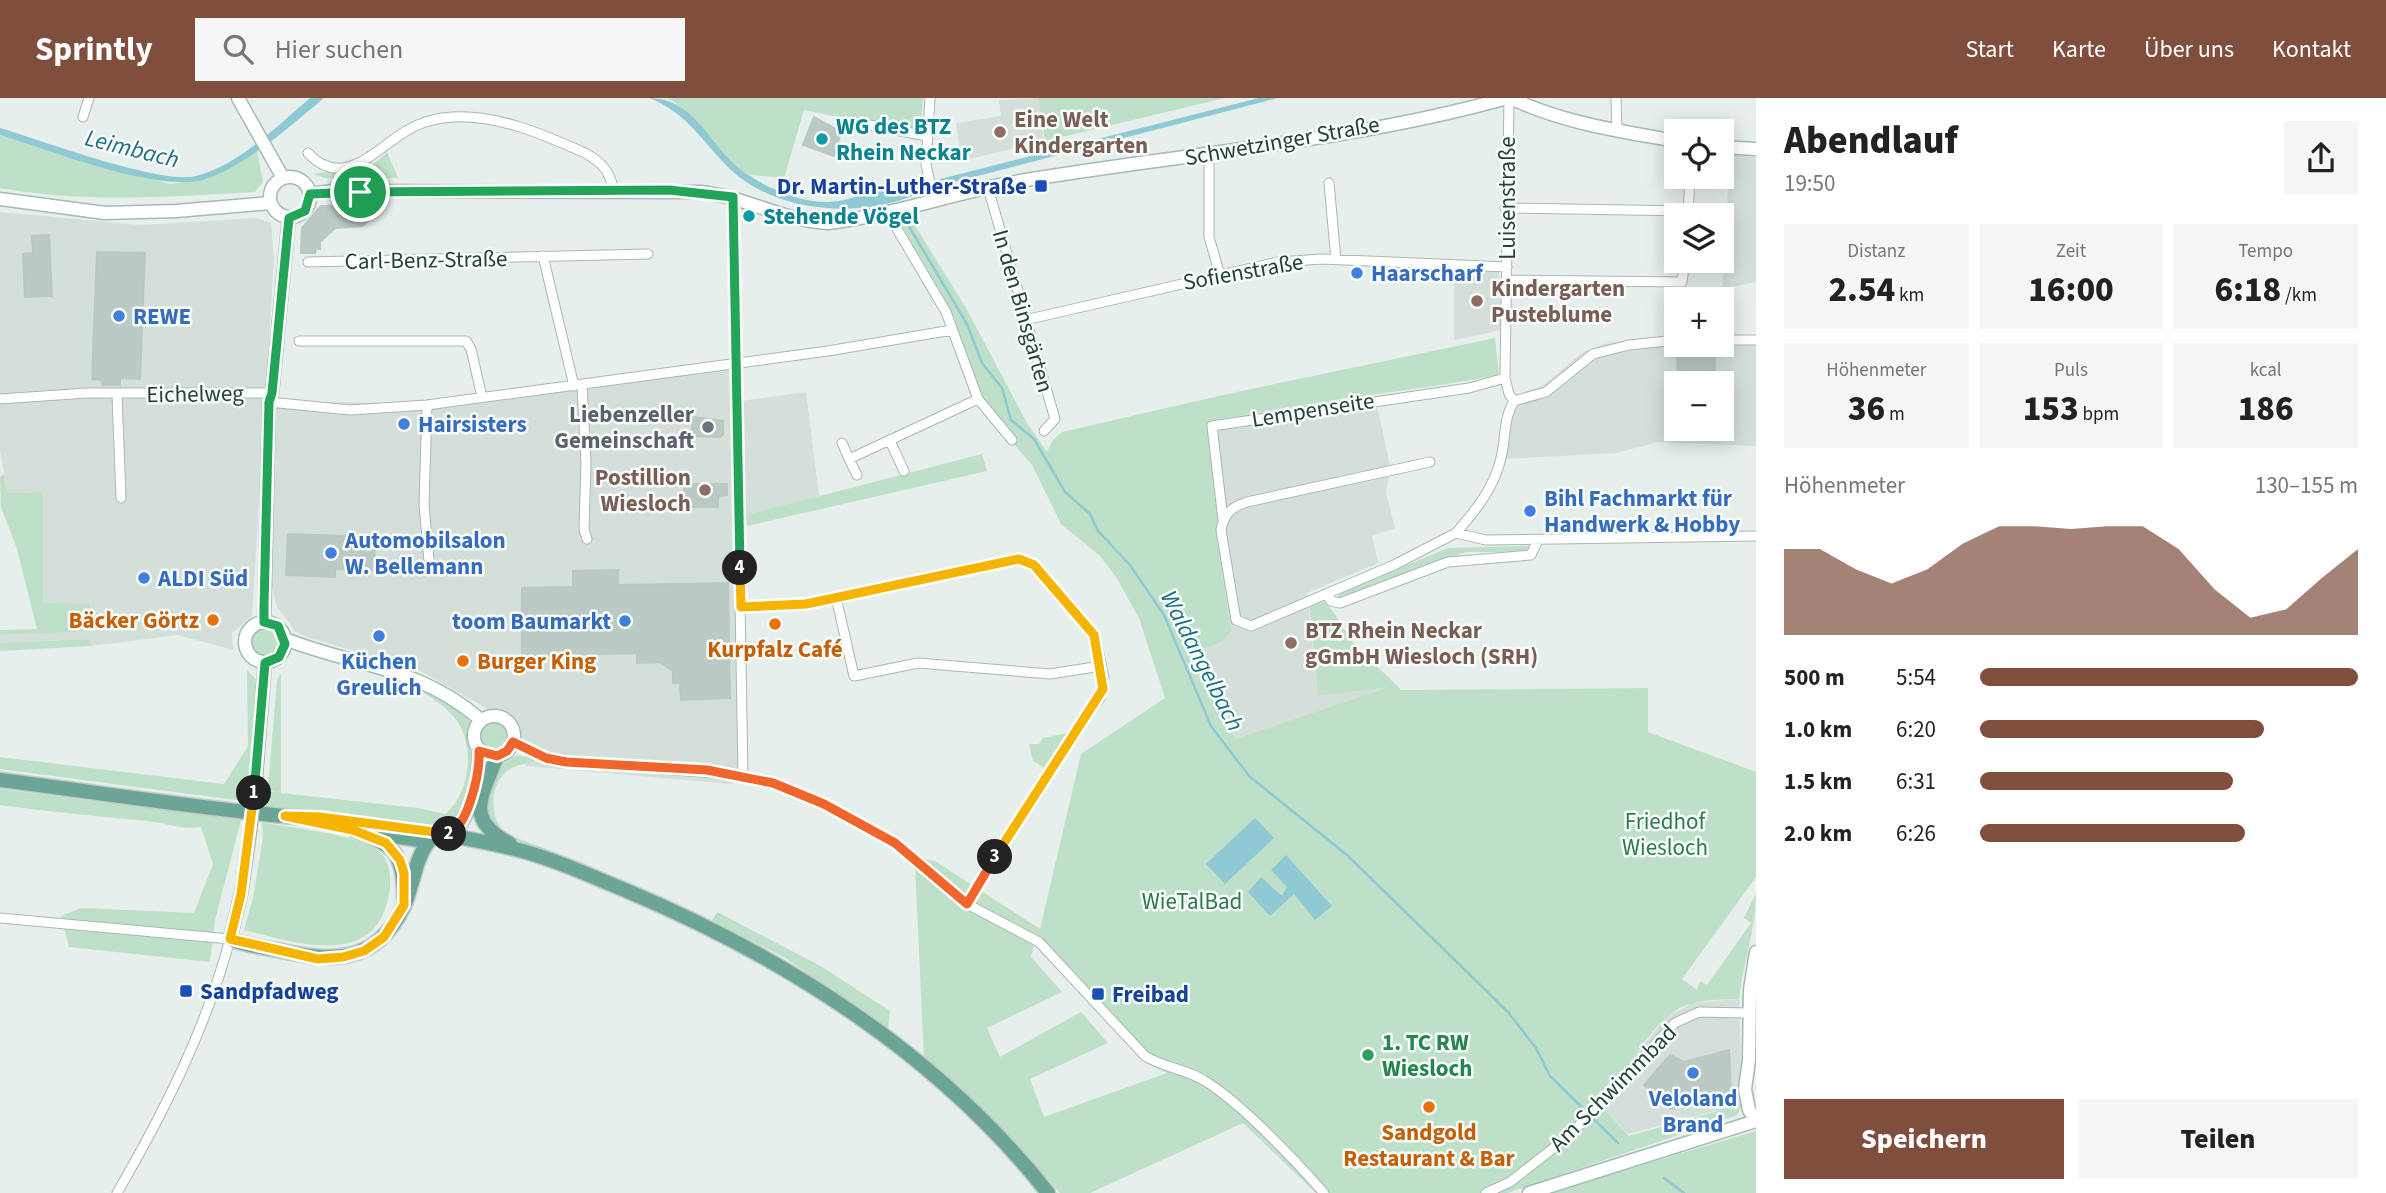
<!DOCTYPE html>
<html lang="de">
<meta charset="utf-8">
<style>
:root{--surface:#fff;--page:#f6f6f6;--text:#222;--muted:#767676;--accent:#804e3d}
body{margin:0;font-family:"Source Sans 3",sans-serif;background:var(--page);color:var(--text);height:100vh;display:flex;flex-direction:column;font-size:26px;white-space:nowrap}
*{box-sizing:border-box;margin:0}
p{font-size:23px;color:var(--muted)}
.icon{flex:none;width:38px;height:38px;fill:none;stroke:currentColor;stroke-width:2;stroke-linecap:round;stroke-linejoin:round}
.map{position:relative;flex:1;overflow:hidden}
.details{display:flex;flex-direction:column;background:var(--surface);width:630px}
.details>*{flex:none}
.fabs{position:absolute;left:1664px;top:21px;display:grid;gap:14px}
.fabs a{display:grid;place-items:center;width:70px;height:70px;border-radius:0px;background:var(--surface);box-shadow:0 4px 18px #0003;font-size:35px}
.pin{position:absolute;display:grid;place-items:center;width:60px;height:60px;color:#fff;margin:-30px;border:4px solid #fff;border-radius:50%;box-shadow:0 2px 7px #0007}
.km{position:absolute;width:35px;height:35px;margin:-18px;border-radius:50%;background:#222;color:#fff;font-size:19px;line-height:35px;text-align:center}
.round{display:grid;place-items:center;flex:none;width:74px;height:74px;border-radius:0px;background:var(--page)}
.overview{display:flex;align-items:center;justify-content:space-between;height:119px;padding:0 28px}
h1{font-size:38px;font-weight:800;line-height:52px}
.metrics{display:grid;grid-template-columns:repeat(3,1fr);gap:10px;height:119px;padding:7px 28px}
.metrics div{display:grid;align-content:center;border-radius:0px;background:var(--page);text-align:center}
.metrics b{font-size:35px;font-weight:800}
.metrics small{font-size:19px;font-weight:400}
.metrics p{font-size:19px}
.chart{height:196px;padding:14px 28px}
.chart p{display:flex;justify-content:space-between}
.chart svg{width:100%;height:126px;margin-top:7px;fill:var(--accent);opacity:.7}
.cta{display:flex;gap:14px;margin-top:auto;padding:14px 28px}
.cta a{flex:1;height:80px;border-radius:0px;background:var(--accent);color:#fff;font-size:28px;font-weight:800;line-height:80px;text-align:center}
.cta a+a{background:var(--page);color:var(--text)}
ul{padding:0 28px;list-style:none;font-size:23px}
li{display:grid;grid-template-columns:112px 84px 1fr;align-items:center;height:52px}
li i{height:18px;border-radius:9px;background:var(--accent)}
header{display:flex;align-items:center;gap:42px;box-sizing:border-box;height:98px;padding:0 35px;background:var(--accent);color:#fff}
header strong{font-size:33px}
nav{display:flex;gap:38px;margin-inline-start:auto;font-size:24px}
.search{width:490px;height:63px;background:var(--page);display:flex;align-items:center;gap:18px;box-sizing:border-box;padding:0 24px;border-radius:0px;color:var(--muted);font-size:26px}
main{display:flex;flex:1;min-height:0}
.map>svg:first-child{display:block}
.built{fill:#d4dfda;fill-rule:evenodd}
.green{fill:#bfe0c8;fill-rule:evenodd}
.water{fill:#8ec9d4}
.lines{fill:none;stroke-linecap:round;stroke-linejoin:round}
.stream{stroke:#8ec9d4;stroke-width:2.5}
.building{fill:#bbcac4;stroke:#b8c9c2;stroke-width:2}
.street-casing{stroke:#a8b8b2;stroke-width:11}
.secondary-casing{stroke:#a4bbb3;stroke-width:15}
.primary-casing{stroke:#c2cac8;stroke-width:17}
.street{stroke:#fff;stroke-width:9}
.secondary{stroke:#fff;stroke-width:12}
.primary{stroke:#6aa596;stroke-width:14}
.secondary-bridge-casing{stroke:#a4bbb3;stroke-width:15;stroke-linecap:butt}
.secondary-bridge{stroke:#fff;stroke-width:12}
.split-1-casing{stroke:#fff;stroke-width:14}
.split-2-casing{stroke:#fff;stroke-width:14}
.split-3-casing{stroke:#fff;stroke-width:14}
.split-4-casing{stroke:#fff;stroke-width:14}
.split-5-casing{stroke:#fff;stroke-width:14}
.split-1{stroke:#22a559;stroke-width:9}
.split-2{stroke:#f5b400;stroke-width:9}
.split-3{stroke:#f0652b;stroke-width:9}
.split-4{stroke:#f5b400;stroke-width:9}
.split-5{stroke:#22a559;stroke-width:9}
.education-dot{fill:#8d6e63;stroke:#f7fbf9;stroke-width:2.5}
.culture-dot{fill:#0f9aa8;stroke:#f7fbf9;stroke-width:2.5}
.transit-dot{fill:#1a4fb4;stroke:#f7fbf9;stroke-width:2.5}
.shop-dot{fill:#3f7fe0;stroke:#f7fbf9;stroke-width:2.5}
.worship-dot{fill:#6b7280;stroke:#f7fbf9;stroke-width:2.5}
.food-dot{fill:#e8710a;stroke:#f7fbf9;stroke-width:2.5}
.leisure-dot{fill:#2e9e5b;stroke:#f7fbf9;stroke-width:2.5}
.labels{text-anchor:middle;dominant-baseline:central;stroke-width:5;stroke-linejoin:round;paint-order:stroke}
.education-label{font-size:23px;font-weight:bold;fill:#785e54;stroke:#f7fbf9;text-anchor:start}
.culture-label{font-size:23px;font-weight:bold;fill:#0d838f;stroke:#f7fbf9;text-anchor:start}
.street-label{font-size:23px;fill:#24423a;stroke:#f7fbf9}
.transit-label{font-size:23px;font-weight:bold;fill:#164399;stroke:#f7fbf9;text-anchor:start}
.shop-label{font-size:23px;font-weight:bold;fill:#366cbe;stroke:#f7fbf9;text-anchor:start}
.worship-label{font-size:23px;font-weight:bold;fill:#5b616d;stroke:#f7fbf9;text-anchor:end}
.food-label{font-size:23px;font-weight:bold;fill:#c56008;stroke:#f7fbf9}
.park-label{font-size:23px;fill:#2d7a4b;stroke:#f7fbf9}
.leisure-label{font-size:23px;font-weight:bold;fill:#27864d;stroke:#f7fbf9;text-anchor:start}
.water-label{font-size:24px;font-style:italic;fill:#1c6f80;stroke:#f7fbf9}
</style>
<header>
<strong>Sprintly</strong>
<div class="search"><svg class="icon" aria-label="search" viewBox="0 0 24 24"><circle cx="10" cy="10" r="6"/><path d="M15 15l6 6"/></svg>Hier suchen</div>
<nav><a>Start</a><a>Karte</a><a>Über uns</a><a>Kontakt</a></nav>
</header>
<main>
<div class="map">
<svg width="1756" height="1095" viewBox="0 0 1756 1095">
<rect width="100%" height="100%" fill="#e6efeb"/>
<path class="built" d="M1038,0L1044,43L961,63L956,25L1001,18L999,2Z
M1731,57L1756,59V184L1722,191L1724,166L1705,163H1722Z
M0,114L141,127L257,120L271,125L274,160L252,518L232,535L233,552L178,537L91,548L90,541L0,545V537L90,532L43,505V394L8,395L0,353Z
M1454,172L1499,174L1501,232L1454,242Z
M1722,236L1756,237V348L1658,344L1616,355L1503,361L1514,298L1544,287L1583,254L1608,245L1676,237V247H1722ZM1676,285H1722V331H1676Z
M732,262L741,303L806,294L819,398L739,421L743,677L731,686L526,668L517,626L509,617L490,612L418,572L307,539L295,533L277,509L272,490L277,303L461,306Z
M1375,298L1390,368L1386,396L1395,430L1372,438L1378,465L1307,495L1318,598L1396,587L1235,641L1196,554L1222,544L1232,533L1227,511L1210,323L1283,307Z
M1739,901L1742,1006L1628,1036L1604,1011L1636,957L1667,918L1693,905Z"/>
<path class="green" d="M667,0H923L920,36L804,12L784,80C773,78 756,79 746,75C720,66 699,15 667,0Z
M1038,0H1225L1045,43Z
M0,37L170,86L207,81L257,52L263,84L255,94C170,99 85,105 0,90Z
M387,54L398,80H325L314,76C345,69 358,84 387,54Z
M908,116L966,210L1027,325L1047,354L1053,342L1062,334L1232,295L1495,240L1499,277C1403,295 1305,303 1210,323L1227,511L1232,533L1222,544L1196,554L1235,641L1389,589L1318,598L1309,504L1320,499C1338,516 1339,526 1353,544C1367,562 1386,575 1401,592L1648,590V634L1756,674V779L1682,881L1697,892L1700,883L1707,887L1751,825L1744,820L1756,795C1756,831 1743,865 1739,901C1720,902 1702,901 1684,908C1651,921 1622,981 1604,1011L1629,1038L1742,1006L1737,1017L1508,1095H1316L1243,1025L1090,1095H1060L1002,1031L924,960L915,768L919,760L935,763L1040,831L1081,656L1165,600L1139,520L1116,479L1100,458L1061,426L1032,367L991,320L952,232L955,221L898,121ZM1034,847L1144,961L1167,975L1044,1019L1030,981L1108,945L1081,914L1000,959L987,930L1062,894L1031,859Z
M982,356L987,373L747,428L746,417Z
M4,376L8,395L43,394V505L89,506L90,533L0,537V532L37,531L17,451L1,409L0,379Z
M1531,448L1525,454H1466L1338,500L1339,495L1448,450Z
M251 544a14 14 0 1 1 28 0a14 14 0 1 1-28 0Z
M90,541L91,548L0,553V545Z
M247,572L257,583L260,596L251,689H245L243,703L0,671V659L224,686L248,648Z
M281,575V695L418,710L445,716C471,695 476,645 454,619C444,607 428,598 415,588C437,598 462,605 473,628L470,639L477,669L457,723L436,730L264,707L266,693L275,694L268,691L277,582Z
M480 638a14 14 0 1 1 28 0a14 14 0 1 1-28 0Z
M1067,635L1045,670L1033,663L1029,646H1039L1043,640Z
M517,657L536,662C527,667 518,666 510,671C488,685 489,720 506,736L597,770L505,739C483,725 480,690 497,668C501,663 510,660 517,657Z
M0,691L241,722L215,822L210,864L69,849L61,818L82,810L194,815L213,766L201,729C181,732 166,725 147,723C98,718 49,714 0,707Z
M262,725C291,729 353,736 376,751C389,760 391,774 390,789C381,873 299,846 244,832L253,800L263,739Z
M717,814L819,867L890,913L888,932L784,859L712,823Z
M1756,1033V1095H1547Z"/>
<path class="water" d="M310,0H324C293,26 244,69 206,81C157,96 51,52 0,37V30C41,42 160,87 196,78C239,67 277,28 310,0Z
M649,0C692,0 707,41 735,67C755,84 786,99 813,103C836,106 850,101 870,94C877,92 888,93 897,92L1259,0H1278L939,88C924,92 908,101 894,104C840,119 766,110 725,66C700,40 684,13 649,0Z
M1255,720L1274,740L1225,786L1206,766Z
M1286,757L1332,808L1315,822L1294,796L1270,818L1248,794L1261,779L1282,798L1287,789L1271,772Z"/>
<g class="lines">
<path class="stream" d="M901,115L967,226L982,265L1002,290L1011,322L1034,341L1065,394L1090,416L1098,433L1130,467L1164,517L1211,628L1249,678L1347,757L1508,914L1536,950L1550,978L1618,1045
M1664,1080L1684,1095"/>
</g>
<path class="building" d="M814,19L841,34L834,58L803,47Z
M371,107L372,119L363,128L335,130L320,144V151L316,150L315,155H301L302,130L321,108Z
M49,137L52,198L25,199L23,156L33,155L32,138Z
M97,154L145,155L140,281L120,280V287H102L103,282L92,281Z
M1677,253L1715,254L1714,285H1678Z
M692,319L723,323V336L720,339L692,338Z
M684,386H727V397L718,398V409H684Z
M288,436L375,439L374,472L335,471V479L286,477Z
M618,472V487L728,485L730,600L681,602L680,585H673V573L660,564L637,565V555L522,558V490L573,489V473Z
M1729,952L1731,995L1670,1011L1644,987L1670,957L1684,964Z"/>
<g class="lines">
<g class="street-casing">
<path id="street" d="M930,0L926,67L934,103
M1616,0L1617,32
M83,19L89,0
M853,24L927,38
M308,55C343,93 377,50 406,33C419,25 436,20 452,19C497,16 545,37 585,55C603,65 609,73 614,92
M1209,56V139L1220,177
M1329,85L1336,162
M988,90L1055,321L1044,333
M733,99L743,677
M1505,110L1688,113
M887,114L946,214L978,301L1012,342
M1688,117L1690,79
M543,158L574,288
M308,164L648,156
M1507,182L1682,184L1685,163
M1025,222L1278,164L1322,161L1507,169
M1722,242H1756
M299,243H466L471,251L482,299
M582,287L586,365L584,431L587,441
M117,297L121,400
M0,301L87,295H272
M1514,303L1546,294L1593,256L1629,247L1676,242
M269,304L350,312L427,307L828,253L952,232
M427,307L424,407L429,462
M890,343L904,373
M842,345L849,361L978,301
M849,361L857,377
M1430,364L1247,404C1232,409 1224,415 1221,432L1236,522L1251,528L1394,467L1456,435L1486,442L1756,438
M1223,422L1212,328L1469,290L1505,280
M1456,435C1476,412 1494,390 1501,360C1506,340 1503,321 1514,303L1509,296L1505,280L1509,0
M1327,496L1331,503L1340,505L1448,464L1531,457L1538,442
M836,499L854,578L918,565L1050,576L1101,568
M741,509L806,506L1023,461L1034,467L1090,531L1096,542L1104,580L1100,600L1071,638L967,806
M513,644L546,660L566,664L743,677L773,685L844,716L895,745L967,806L1039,844L1145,958C1164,970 1187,971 1205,983C1241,1005 1295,1062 1324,1095
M0,820L230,841C206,931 164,1014 117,1095
M1486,1095L1510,1084L1569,1038L1675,925L1699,914L1748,915"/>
</g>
<g class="secondary-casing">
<path id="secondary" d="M238,0L283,80
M1511,0C1562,25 1620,33 1676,43
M1722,49L1756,51
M270 99a20 20 0 1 1 40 0a20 20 0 1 1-40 0Z
M310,96L333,93L701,94C745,99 784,123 828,125C894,117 956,94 1020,83C1180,56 1350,44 1507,0
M0,101L105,115L176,113L270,105
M245 544a20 20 0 1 1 40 0a20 20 0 1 1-40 0Z
M264,524L269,304L272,295L289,119
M285,541C359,570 417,567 481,622
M474 638a20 20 0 1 1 40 0a20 20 0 1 1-40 0Z
M255,690L265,565
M230,841L241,796L250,733
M1756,1023L1749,1012L1745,991L1749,962L1750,892L1756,854
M1529,1095L1756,1023"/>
</g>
<g class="primary-casing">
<path id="primary" d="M497,658C482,699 463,720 510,746
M0,682C95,694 189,709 284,718C362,726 439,732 515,751C554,761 588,777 625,792C785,859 939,957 1048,1095
M353,732C394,746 404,755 404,799
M374,735L426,743
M445,737C471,726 481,679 479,653
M230,841C245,847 261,849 277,852C332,864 376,867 404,808C413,788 415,760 429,743"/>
</g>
<use href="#street" class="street"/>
<use href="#secondary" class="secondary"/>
<use href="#primary" class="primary"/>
<g class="secondary-bridge-casing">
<path id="secondary-bridge" d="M250,733L255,690"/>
</g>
<use href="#secondary-bridge" class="secondary-bridge"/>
</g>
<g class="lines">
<g class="split-1-casing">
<path id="split-1" d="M254,695L265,565L279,559L285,546L278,528L264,524V508L269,304L272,295L289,120L305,113L310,96L360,94"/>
</g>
<g class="split-2-casing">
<path id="split-2" d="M254,695L241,796L230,841L318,861L343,859L364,853L384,839L404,807V775L400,762L386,745L353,732L285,718L320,719L449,736"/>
</g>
<g class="split-3-casing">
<path id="split-3" d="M449,736C469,726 480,674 479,653L497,658L507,653L513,644L546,660L566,664L707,672L773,685L824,706L895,745L967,806L995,759"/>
</g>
<g class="split-4-casing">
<path id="split-4" d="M740,470L741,509L806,506L1019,461L1034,467L1094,537L1103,591L995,759"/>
</g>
<g class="split-5-casing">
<path id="split-5" d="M360,94L669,92L733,99L740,470"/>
</g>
<use href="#split-1" class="split-1"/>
<use href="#split-2" class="split-2"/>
<use href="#split-3" class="split-3"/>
<use href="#split-4" class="split-4"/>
<use href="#split-5" class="split-5"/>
</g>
<g class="education-dot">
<circle cx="1000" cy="34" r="7"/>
<circle cx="1477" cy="203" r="7"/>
<circle cx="705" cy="392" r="7"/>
<circle cx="1291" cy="545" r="7"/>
</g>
<g class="culture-dot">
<circle cx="822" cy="41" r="7"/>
<circle cx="749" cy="118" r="7"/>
</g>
<g class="transit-dot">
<rect x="1034" y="81" width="14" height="14" rx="3.5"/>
<rect x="179" y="886" width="14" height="14" rx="3.5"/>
<rect x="1091" y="889" width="14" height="14" rx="3.5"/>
</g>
<g class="shop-dot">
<circle cx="1357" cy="175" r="7"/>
<circle cx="119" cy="218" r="7"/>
<circle cx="404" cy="326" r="7"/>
<circle cx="1530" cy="413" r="7"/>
<circle cx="331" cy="455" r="7"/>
<circle cx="144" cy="480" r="7"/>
<circle cx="625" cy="523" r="7"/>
<circle cx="379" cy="538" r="7"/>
<circle cx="1693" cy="975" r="7"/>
</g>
<circle class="worship-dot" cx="708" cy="329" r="7"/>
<g class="food-dot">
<circle cx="213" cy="522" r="7"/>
<circle cx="775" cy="526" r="7"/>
<circle cx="463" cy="563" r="7"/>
<circle cx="1429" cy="1009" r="7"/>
</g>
<circle class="leisure-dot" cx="1368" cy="957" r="7"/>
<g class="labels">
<g class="education-label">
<text x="1014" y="21">Eine Welt<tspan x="1014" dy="26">Kindergarten</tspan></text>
<text x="1491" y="190">Kindergarten<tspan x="1491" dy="26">Pusteblume</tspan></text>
<text x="691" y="379" text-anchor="end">Postillion<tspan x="691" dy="26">Wiesloch</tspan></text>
<text x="1305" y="532">BTZ Rhein Neckar<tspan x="1305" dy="26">gGmbH Wiesloch (SRH)</tspan></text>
</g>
<g class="culture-label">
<text x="836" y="28">WG des BTZ<tspan x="836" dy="26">Rhein Neckar</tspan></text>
<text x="763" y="118">Stehende Vögel</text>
</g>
<g class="street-label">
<text transform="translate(1282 43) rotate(-10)">Schwetzinger Straße</text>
<text transform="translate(1507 100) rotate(-90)">Luisenstraße</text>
<text transform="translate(426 162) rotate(-1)">Carl-Benz-Straße</text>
<text transform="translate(1243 174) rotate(-10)">Sofienstraße</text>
<text transform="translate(1023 213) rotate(74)">In den Binsgärten</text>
<text transform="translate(195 296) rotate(-1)">Eichelweg</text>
<text transform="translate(1313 312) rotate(-9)">Lempenseite</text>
<text transform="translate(1613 990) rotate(-45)">Am Schwimmbad</text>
</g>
<g class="transit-label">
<text x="1027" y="88" text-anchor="end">Dr. Martin-Luther-Straße</text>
<text x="200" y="893">Sandpfadweg</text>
<text x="1112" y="896">Freibad</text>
</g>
<g class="shop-label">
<text x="1371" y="175">Haarscharf</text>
<text x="133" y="218">REWE</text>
<text x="418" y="326">Hairsisters</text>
<text x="1544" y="400">Bihl Fachmarkt für<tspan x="1544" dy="26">Handwerk &amp; Hobby</tspan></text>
<text x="345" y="442">Automobilsalon<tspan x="345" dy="26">W. Bellemann</tspan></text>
<text x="158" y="480">ALDI Süd</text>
<text x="611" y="523" text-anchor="end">toom Baumarkt</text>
<text x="379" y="563" text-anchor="middle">Küchen<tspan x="379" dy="26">Greulich</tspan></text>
<text x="1693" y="1000" text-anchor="middle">Veloland<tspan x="1693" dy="26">Brand</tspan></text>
</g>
<g class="worship-label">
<text x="694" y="316">Liebenzeller<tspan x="694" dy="26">Gemeinschaft</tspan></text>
</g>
<g class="food-label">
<text x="199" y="522" text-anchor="end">Bäcker Görtz</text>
<text x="775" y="551">Kurpfalz Café</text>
<text x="477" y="563" text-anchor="start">Burger King</text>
<text x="1429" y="1034">Sandgold<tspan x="1429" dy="26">Restaurant &amp; Bar</tspan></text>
</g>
<g class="park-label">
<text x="1665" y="723">Friedhof<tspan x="1665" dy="26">Wiesloch</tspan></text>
<text x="1192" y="803">WieTalBad</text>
</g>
<g class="leisure-label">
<text x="1382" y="944">1. TC RW<tspan x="1382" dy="26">Wiesloch</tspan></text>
</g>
<g class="water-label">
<text transform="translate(132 51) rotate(14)">Leimbach</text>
<text transform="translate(1202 563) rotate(63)">Waldangelbach</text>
</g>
</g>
</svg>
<div class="fabs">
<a><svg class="icon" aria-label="locate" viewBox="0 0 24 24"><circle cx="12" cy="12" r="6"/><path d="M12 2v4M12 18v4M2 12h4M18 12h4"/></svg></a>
<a><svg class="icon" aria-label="layers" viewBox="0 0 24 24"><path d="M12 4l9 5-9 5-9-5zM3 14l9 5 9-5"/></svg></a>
<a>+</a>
<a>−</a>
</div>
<div class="pin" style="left:360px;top:94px;background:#1e9e55"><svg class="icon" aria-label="arrive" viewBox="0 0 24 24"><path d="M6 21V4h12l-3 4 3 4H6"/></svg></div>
<b class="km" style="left:254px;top:695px">1</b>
<b class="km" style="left:449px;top:736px">2</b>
<b class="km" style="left:995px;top:759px">3</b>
<b class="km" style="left:740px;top:470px">4</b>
</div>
<section class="details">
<div class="overview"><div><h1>Abendlauf</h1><p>19:50</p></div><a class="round"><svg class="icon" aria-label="share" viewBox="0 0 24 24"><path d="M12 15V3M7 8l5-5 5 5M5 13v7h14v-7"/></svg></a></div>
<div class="metrics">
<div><p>Distanz</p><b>2.54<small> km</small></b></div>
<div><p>Zeit</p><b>16:00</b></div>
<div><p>Tempo</p><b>6:18<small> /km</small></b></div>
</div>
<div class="metrics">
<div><p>Höhenmeter</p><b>36<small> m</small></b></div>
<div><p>Puls</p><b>153<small> bpm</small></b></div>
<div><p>kcal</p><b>186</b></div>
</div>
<div class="chart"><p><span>Höhenmeter</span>130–155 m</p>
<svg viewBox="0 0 160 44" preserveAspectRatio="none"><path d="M0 44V14L10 14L20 21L30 26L40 21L50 12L60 6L70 6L80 7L90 6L100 6L110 14L120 28L130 38L140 35L150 24L160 14V44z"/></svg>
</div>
<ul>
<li><b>500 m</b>5:54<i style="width:100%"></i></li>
<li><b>1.0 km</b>6:20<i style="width:75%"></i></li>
<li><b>1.5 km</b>6:31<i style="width:67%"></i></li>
<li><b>2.0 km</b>6:26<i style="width:70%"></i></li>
</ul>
<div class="cta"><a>Speichern</a><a>Teilen</a></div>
</section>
</main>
